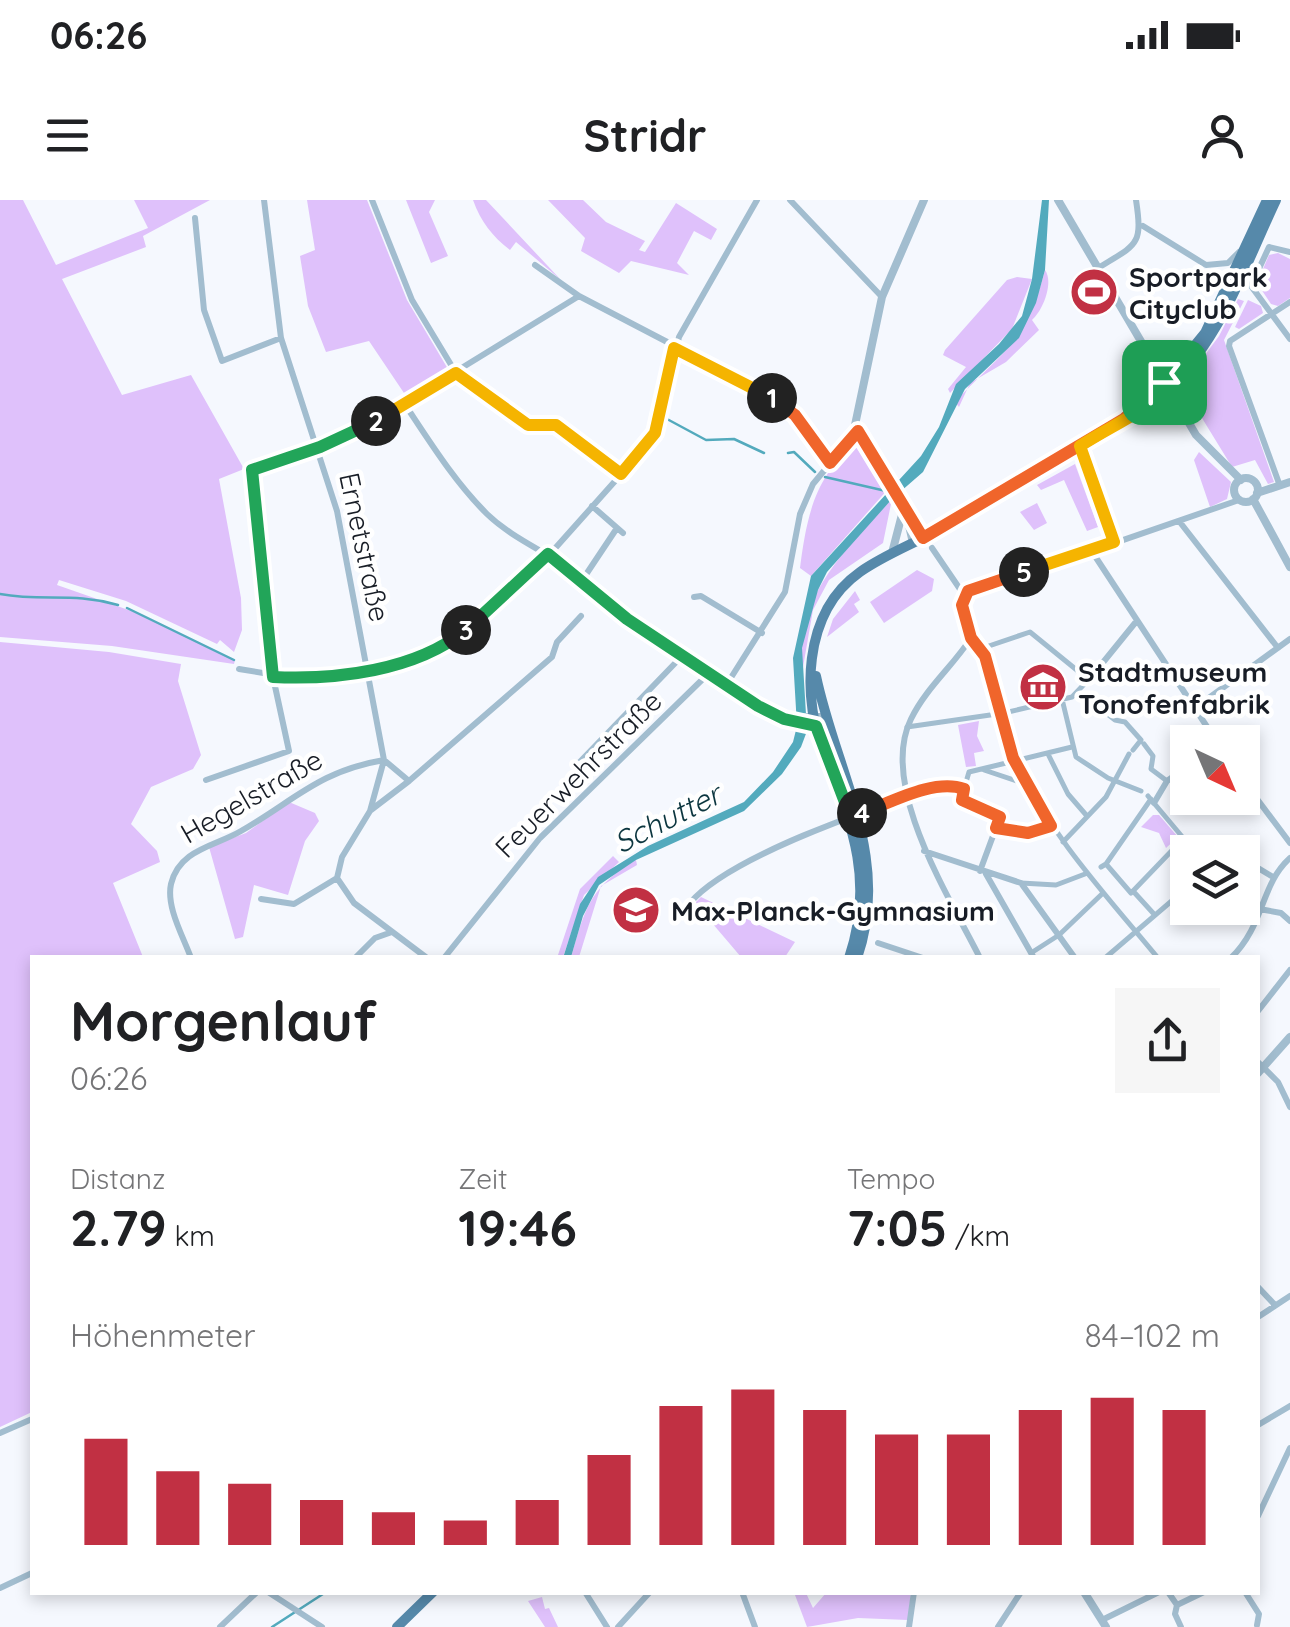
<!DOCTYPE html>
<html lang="de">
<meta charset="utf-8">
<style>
:root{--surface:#fff;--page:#f6f6f6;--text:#202124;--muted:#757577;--accent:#c13043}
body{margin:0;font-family:Quicksand,sans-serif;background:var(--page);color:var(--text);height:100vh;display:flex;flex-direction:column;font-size:38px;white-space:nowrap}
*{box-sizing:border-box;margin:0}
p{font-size:32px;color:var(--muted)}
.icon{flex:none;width:55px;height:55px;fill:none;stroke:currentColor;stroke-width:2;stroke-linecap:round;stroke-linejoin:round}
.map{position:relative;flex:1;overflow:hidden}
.panel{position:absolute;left:30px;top:755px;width:1230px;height:640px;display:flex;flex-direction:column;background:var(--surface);border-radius:0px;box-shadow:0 5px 15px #0003}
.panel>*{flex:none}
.needle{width:65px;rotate:136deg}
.tools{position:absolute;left:1170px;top:525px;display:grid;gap:20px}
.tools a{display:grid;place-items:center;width:90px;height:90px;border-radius:0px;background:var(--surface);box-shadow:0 5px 15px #0003;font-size:50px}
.pin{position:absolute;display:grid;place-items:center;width:85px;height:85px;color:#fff;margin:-42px;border-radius:20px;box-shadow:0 5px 15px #0006}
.km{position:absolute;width:50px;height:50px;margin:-25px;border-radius:50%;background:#222;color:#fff;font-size:28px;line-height:50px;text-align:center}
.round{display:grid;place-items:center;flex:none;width:105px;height:105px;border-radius:0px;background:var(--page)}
.head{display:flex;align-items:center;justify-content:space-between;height:170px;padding:0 40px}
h1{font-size:55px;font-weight:700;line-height:75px}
.metrics{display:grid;grid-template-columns:repeat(3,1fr);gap:15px;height:170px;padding:10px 40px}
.metrics div{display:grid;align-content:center}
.metrics b{font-size:50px;font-weight:700}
.metrics small{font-size:28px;font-weight:400}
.metrics p{font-size:28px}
.chart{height:280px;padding:20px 40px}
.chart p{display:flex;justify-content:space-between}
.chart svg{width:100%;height:180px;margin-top:10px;stroke:var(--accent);stroke-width:6}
.status{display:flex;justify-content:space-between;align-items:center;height:70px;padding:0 50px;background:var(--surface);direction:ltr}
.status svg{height:28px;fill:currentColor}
header{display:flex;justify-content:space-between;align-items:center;height:130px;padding:0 40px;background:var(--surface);font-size:45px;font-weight:700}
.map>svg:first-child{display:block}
.green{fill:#dfc1fb}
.water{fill:#53aabd}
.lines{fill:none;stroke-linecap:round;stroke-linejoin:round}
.stream{stroke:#53aabd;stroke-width:2.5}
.pedestrian{stroke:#a2bdcf;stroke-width:5}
.minor{stroke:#a2bdcf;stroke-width:6}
.tertiary{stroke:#a2bdcf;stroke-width:8}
.primary{stroke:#5689aa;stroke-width:10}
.split-1-casing{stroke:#fff;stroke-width:20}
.split-2-casing{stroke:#fff;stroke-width:20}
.split-3-casing{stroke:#fff;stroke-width:20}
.split-4-casing{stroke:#fff;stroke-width:20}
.split-5-casing{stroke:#fff;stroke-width:20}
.split-6-casing{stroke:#fff;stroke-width:20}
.split-1{stroke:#f0652b;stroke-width:12}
.split-2{stroke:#f5b400;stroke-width:12}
.split-3{stroke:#22a559;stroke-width:12}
.split-4{stroke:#22a559;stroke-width:12}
.split-5{stroke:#f0652b;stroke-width:12}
.split-6{stroke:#f5b400;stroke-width:12}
.labels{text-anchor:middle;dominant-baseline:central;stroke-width:9;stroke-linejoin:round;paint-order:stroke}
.poi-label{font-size:28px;font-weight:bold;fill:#181d26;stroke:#fff;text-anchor:start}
.street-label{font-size:28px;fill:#181d26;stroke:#fff}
.water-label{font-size:30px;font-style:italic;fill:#0c363f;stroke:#fff}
</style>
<div class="status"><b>06:26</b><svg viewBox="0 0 49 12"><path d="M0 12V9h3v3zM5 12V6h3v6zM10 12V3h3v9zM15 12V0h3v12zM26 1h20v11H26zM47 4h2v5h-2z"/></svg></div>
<header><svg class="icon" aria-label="menu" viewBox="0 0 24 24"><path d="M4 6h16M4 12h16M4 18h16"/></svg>Stridr<svg class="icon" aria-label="person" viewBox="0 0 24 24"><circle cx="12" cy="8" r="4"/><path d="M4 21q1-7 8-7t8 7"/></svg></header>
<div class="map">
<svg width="1290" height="1427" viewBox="0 0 1290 1427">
<rect width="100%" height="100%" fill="#f5f8fe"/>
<path class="green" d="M0,0H23L56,65L148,28L134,0H210L143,36L146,47L62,79L122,195L191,175L244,269L219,279L241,398L242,430L234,452L220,440L217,444L126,401L59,380L57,385L140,414L235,460L234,464L112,446L0,437Z
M307,0H367L407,100L448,169L406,196L369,141L326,152L308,106L300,56L315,50Z
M406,0H435L429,12L448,56L431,63Z
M473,0H486L561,80L516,42L510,50C492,36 481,22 473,0Z
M548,0H583L606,22L645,41L639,50L645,52L676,3L717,29L711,40L694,31L677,63L689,75L631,61L619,73L581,51L585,38Z
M1278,53L1290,59V98L1278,106L1271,104L1257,83L1269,55Z
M1045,70C1054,82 1043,111 1032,120L1039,130L1006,162L970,183L959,207L955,202C1002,151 1026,144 1045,70Z
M1017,77L1032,79L1012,129L950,193L948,189L966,167L943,155L945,150L1007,80Z
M1238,99L1244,101L1224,140L1274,282L1268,284L1255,260L1232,267L1186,192L1198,185L1190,175L1219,136Z
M1248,100L1261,106L1263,113L1239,129L1235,127Z
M856,246L889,288L811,376L800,368C806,322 814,273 856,246Z
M1199,252L1231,282L1227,299L1210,307L1194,260Z
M1075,264L1098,327L1087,331L1064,280L1041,290L1037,285Z
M892,299L883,343L829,380L813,410L803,467C791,399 851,344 892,299Z
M1037,303L1047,323L1034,330L1020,312Z
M917,370L934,379L932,391L884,423L870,402Z
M855,391L860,400L854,404L859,412L827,437L833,419Z
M0,442L109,452L181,464L178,481L201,555L193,569L151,587L131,624L157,651L160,662L113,683L143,757L32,758V1212L0,1227Z
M979,521L977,536L984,551L974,553L976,566L966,567L958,525Z
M289,602L315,613L319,621L305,641L288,695L254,685L243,737L235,739L209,647L246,633Z
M1153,615H1159L1178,637L1166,648L1159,633L1141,627Z
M613,656L619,662L584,695L563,757L557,758L580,689Z
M636,660L637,665L601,686L579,757L571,758C585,708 590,687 636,660Z
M701,697L795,742L785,757H741L695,703Z
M806,1393L813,1408L826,1393H911L908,1420L858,1418L807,1427L795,1395Z
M542,1397L545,1409L549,1408L558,1427H545L528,1401Z"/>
<path class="water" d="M1042,0H1049L1045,70L1036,103L1019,138L965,189L923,272L892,299L827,372L818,390L802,448L807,531L801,547L782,574L744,611L636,660L599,685L583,716L571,757L563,758L580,704L598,677L648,646L744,602L773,572L793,542L797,526L793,458L811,376L921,256L939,227L956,184L999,144L1022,116L1032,79Z"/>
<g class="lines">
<path class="stream" d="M667,219L706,240L734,239L764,253
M788,253L794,252L815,272
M825,277L886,291
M0,394C44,402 72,392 118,405
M127,408L234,460
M272,1427L326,1392"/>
<path class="pedestrian" d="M971,438C999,472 995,520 1014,559C1050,635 1105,694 1158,758
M980,449L1030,432L1089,480
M1079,492L1115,520L1125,522L1141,540L1133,550
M1062,499L1076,557L1108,578L1141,591
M907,527L1004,513L1072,497L1092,476
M1144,544L1153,556L1151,569L1167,581
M1048,554L1068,594L1087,616
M984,570L1026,584
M964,589L969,572L1072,547
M1148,596L1195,652
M996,628L1027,633L1051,626
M1063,642L1106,597L1129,554
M1242,657L1258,668
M1106,664L1151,599
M1101,667L1106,664L1131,693
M1021,683L1056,685L1085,674
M1153,713L1133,691L1183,639
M1031,753L1059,735L1103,693
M1105,758L1188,687"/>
<path class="minor" d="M264,0L281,138L337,311L384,560L370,611L342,657L337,678L354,703L427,758
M372,0L412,100L456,173L529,225H556L621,275
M790,0L882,97
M195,18L204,110L222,161L281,138
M1143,26L1206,65L1228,63L1239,52
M1290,52L1269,47L1251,86L1290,139
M535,65L579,96L765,193L795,215L830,263
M1098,68C1137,44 1143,46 1136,0
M404,203C430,242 454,281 487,314C515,341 553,354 583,379C648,432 732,506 815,526
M1080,246L1113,342
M1280,286L1229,146L1230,141L1290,102
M592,306L623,333
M1179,321L1278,448
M932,348L964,395L971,438C953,466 926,488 911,519C878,586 950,698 980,758
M1091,350L1217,542
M583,379L617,328
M964,395L1239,300
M694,397L701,396L762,433
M239,469L293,478L367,472L452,441L499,402L542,363L649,243L662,215L679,137L757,0
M1092,476L1135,423
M727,484L785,392L800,314L813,284L857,231
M1195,508L1290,439
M782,516H824
M575,567L682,456
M1242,579L1290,643
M206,580L289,551L273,477L252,270L372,223L579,96
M409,581L552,457L557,442L581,416
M1154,603L1167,581L1188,566
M924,651L1021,683L1075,758
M1258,668L1273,677
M986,674L1034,758
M261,699L294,704L337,678
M690,703C730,656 870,609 931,589H964L962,599L1000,617L980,671
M1265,710L1281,713L1290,721
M878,743L923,758
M191,758C183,736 166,707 171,684C179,649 216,646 241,631C295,600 319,571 384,560L409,581L371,610
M355,758L375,738L392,732
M444,758L540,638L709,473
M1231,758C1265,725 1260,685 1290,658
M1258,811L1290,770
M1258,862L1278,882L1290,907
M1258,1087L1275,1105
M1258,1117L1290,1096
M1258,1225L1290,1206
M0,1233L32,1219
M1258,1316L1290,1248
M0,1388L32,1373
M268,1392L322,1427
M585,1392L607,1427
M742,1392L755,1427
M1168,1392L1177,1405L1204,1392
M1245,1392L1259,1414L1257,1425
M1177,1405L1175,1414L1181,1427
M1102,1420L1159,1392
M220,1427L257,1392
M618,1427L650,1392
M909,1427L914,1392
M998,1427L1021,1392"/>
<path class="tertiary" d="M1058,0L1196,235L1241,280
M1234 290a12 12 0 1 1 24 0a12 12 0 1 1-24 0Z
M1257,293L1290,282
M1253,299L1290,367
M906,312L913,343
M923,338L855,225L882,97L924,0
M892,353L905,303
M1258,873L1290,837
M1084,1392L1106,1427"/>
<path class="primary" d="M1124,219L1165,182L1205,133L1267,0
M816,476C836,572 892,658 857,758
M849,758C874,684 854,628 826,560C801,499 802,413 860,372C887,353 919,342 947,325C1006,290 1065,254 1124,219C1137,218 1147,208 1157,199C1219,146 1242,72 1276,0
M397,1427L433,1392"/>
</g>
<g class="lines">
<g class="split-1-casing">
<path id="split-1" d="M772,198L795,215L830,263L858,231L923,338L1124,219L1164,182"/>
</g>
<g class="split-2-casing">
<path id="split-2" d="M376,221L456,173L528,225H556L621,274L655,233L674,148L772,198"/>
</g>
<g class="split-3-casing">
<path id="split-3" d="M376,221L320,247L252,270L273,477C336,480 415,471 466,430"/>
</g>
<g class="split-4-casing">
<path id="split-4" d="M466,430L548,354L627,419L758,506L784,519L816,526L851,618L862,613"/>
</g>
<g class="split-5-casing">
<path id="split-5" d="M862,613C890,603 934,578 964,589L962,600L1000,617L996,628L1028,633L1051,626L1013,558L985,456L971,438L962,405L968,391L1024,372"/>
</g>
<g class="split-6-casing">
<path id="split-6" d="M1024,372L1114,342L1080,246C1111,226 1141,214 1168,189L1164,182"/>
</g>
<use href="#split-1" class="split-1"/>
<use href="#split-2" class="split-2"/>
<use href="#split-3" class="split-3"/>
<use href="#split-4" class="split-4"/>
<use href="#split-5" class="split-5"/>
<use href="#split-6" class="split-6"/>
</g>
<defs>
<g id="stadium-disc" transform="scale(2.5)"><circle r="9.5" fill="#c13043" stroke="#fff"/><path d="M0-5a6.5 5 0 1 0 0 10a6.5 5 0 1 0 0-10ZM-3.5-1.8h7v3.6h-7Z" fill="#fff"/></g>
<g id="museum-disc" transform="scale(2.5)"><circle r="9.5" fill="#c13043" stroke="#fff"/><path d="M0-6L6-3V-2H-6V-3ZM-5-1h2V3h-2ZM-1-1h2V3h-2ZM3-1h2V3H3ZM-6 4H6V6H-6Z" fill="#fff"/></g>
<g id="school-disc" transform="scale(2.5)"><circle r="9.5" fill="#c13043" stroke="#fff"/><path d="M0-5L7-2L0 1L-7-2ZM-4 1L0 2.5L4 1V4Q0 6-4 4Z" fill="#fff"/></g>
</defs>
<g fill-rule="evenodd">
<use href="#stadium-disc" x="1094" y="92"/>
<use href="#museum-disc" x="1043" y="487"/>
<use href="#school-disc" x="636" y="710"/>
</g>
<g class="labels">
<g class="poi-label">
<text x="1129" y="76">Sportpark<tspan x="1129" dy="32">Cityclub</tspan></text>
<text x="1078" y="471">Stadtmuseum<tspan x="1078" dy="32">Tonofenfabrik</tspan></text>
<text x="671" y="710">Max-Planck-Gymnasium</text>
</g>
<g class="street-label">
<text transform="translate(365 347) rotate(78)">Ernetstraße</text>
<text transform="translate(578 574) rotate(-45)">Feuerwehrstraße</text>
<text transform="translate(251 596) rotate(-30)">Hegelstraße</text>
</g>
<g class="water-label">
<text transform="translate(667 618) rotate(-27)">Schutter</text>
</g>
</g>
</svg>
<div class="tools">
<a><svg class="needle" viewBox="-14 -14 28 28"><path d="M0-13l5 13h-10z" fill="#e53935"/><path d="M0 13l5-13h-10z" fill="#757577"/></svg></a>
<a><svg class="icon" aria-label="layers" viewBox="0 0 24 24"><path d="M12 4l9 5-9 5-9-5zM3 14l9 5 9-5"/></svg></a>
</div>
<div class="pin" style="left:1164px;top:182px;background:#1e9e55"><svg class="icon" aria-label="arrive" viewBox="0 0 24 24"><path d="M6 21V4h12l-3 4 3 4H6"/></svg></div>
<b class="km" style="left:772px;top:198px">1</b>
<b class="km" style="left:376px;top:221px">2</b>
<b class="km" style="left:466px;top:430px">3</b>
<b class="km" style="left:862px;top:613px">4</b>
<b class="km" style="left:1024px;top:372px">5</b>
<section class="panel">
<div class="head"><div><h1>Morgenlauf</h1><p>06:26</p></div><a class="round"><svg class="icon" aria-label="share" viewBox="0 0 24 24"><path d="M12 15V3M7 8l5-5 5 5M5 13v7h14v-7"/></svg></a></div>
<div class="metrics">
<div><p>Distanz</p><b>2.79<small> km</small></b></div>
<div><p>Zeit</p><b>19:46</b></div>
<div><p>Tempo</p><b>7:05<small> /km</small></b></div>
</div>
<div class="chart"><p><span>Höhenmeter</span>84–102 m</p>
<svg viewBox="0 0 160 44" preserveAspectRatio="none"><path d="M5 44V18M15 44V26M25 44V29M35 44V33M45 44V36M55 44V38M65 44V33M75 44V22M85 44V10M95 44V6M105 44V11M115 44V17M125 44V17M135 44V11M145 44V8M155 44V11"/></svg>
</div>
</section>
</div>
